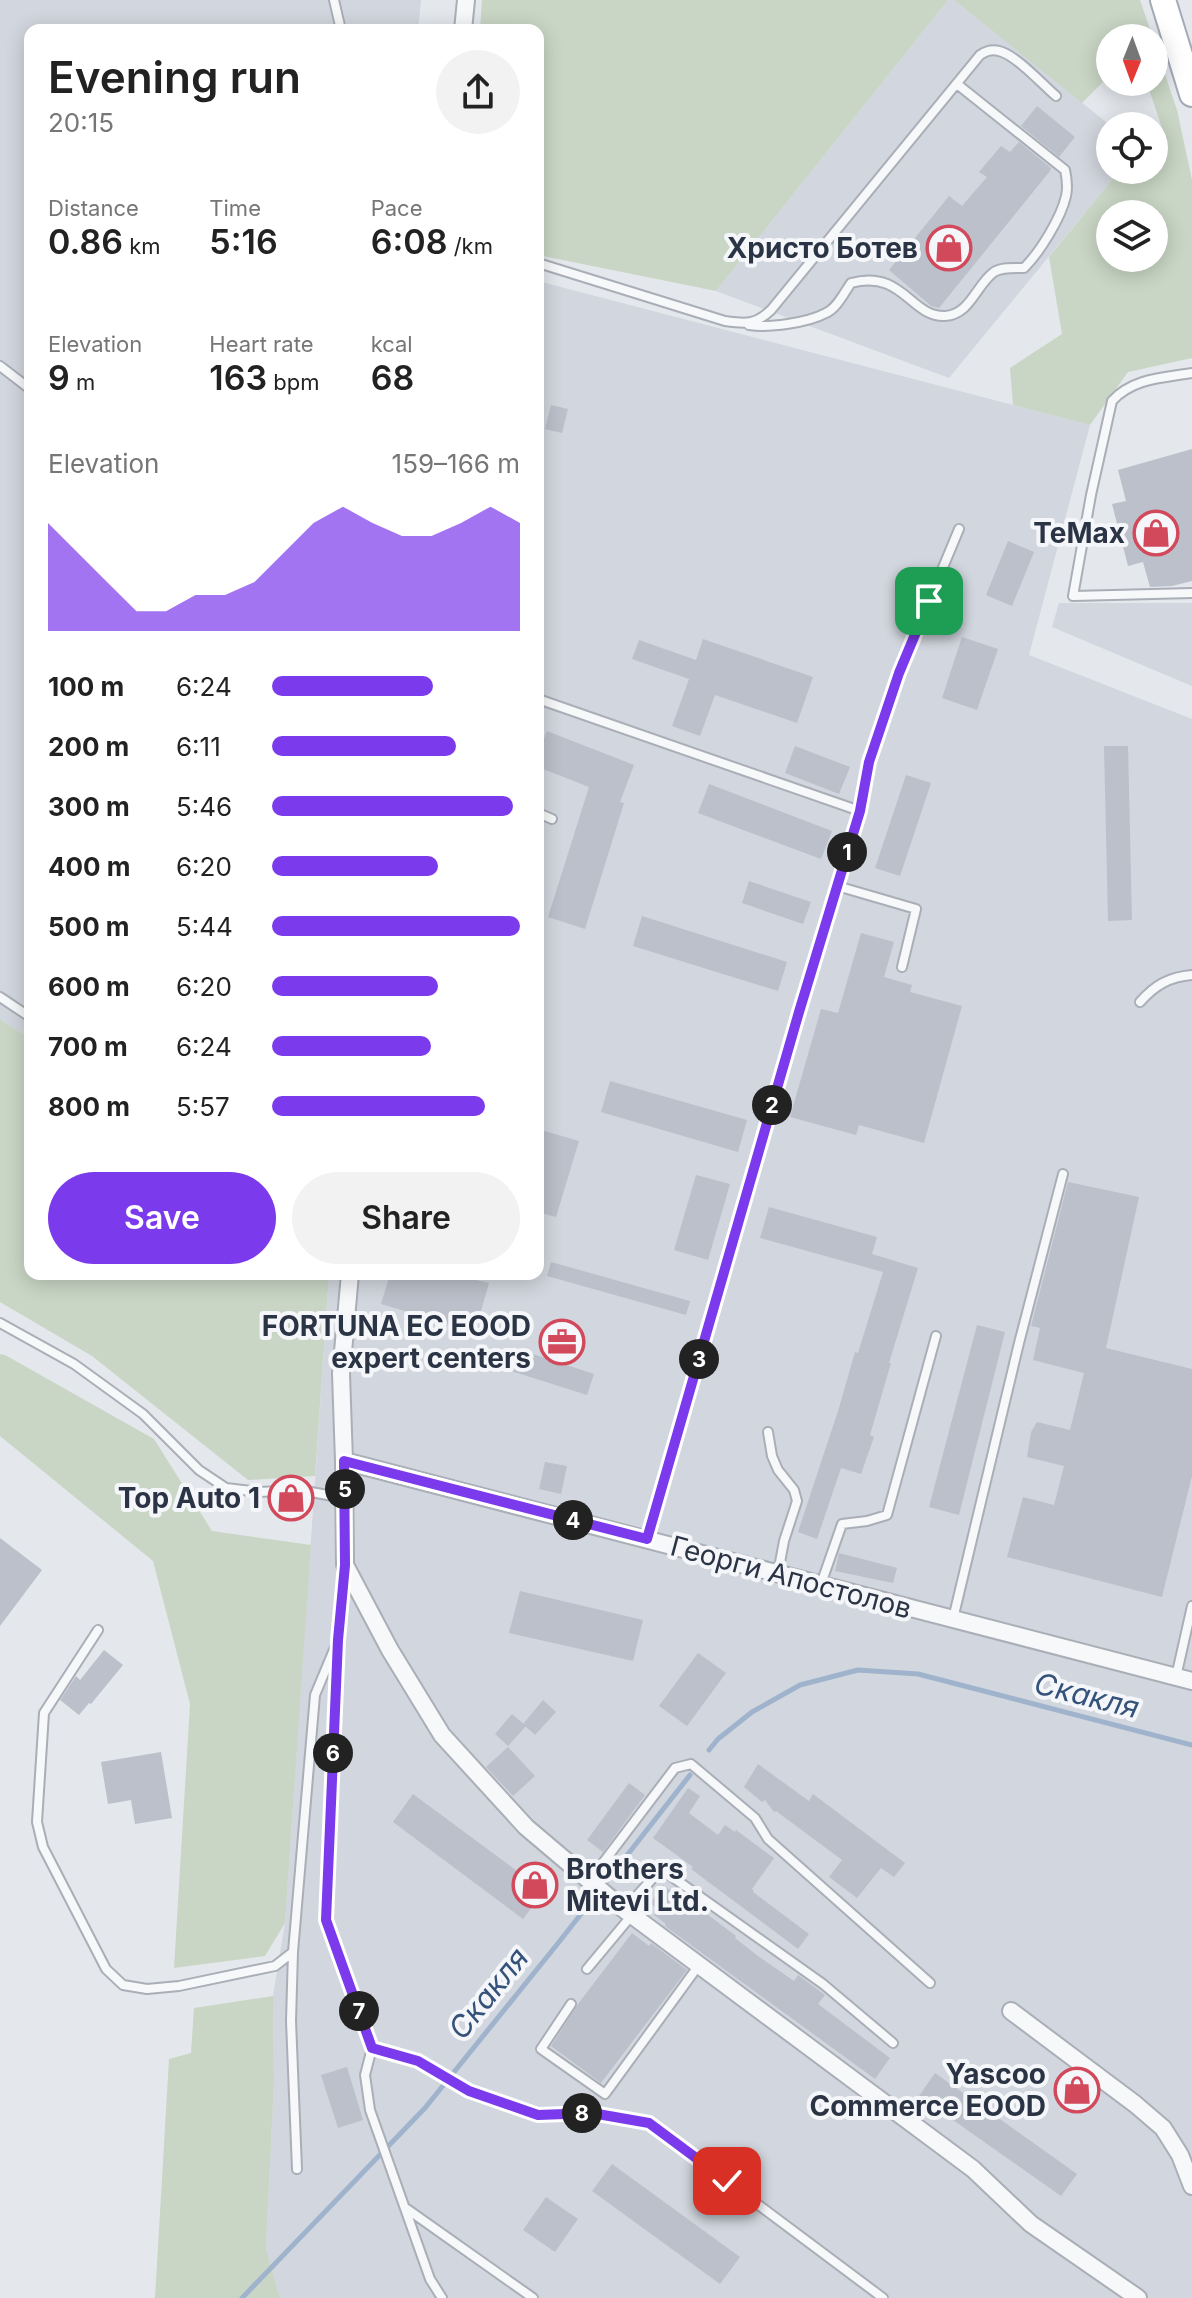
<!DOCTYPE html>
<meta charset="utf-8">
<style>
:root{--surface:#fff;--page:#f2f2f2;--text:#222;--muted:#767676;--accent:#7c3aed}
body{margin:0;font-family:Inter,sans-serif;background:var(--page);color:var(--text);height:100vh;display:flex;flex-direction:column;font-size:30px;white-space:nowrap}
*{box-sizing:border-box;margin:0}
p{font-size:26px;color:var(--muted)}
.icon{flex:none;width:44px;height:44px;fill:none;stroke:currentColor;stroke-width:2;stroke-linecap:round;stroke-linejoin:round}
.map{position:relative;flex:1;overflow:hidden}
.side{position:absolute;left:24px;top:24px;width:520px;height:1256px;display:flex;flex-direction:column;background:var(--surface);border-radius:16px;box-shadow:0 4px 20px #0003}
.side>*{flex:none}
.needle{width:52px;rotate:181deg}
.fabs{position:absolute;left:1096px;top:24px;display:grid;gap:16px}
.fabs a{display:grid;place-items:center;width:72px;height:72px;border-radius:50%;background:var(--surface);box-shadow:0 4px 20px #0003;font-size:40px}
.pin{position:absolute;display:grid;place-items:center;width:68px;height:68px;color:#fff;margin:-34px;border-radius:16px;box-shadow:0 4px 12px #0006}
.km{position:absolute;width:40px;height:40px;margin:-20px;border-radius:50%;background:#222;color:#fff;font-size:22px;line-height:40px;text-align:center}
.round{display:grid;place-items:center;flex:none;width:84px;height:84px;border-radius:42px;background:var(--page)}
.head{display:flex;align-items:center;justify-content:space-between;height:136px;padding:0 24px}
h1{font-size:44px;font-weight:600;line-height:60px}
.stats{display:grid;grid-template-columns:repeat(3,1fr);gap:12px;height:136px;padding:8px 24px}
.stats div{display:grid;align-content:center}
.stats b{font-size:34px;font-weight:600}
.stats small{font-size:22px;font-weight:400}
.stats p{font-size:22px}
.chart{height:224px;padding:16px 24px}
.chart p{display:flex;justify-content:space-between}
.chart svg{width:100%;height:144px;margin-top:8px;fill:var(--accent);opacity:.7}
.cta{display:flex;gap:16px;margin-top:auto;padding:16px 24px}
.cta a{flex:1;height:92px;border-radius:48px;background:var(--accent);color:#fff;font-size:32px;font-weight:600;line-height:92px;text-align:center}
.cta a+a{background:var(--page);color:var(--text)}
ul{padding:0 24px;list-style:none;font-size:26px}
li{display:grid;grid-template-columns:128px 96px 1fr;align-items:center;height:60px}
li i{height:20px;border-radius:10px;background:var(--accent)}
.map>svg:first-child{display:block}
.built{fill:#d2d6de}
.green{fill:#c9d6c5;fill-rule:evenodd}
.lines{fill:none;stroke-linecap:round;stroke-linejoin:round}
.stream{stroke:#9fb4cc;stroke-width:5}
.building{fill:#bbc0ca}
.service-casing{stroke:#a9aeb7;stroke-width:12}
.minor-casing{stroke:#a9aeb7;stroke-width:20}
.primary-casing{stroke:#a3abb8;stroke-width:28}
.service{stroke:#f7f8fa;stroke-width:8}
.minor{stroke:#f7f8fa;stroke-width:16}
.primary{stroke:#fff;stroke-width:24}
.route-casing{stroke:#fff;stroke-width:16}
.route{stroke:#7c3aed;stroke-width:10}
.labels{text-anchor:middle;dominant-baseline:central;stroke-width:8;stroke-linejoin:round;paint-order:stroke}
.poi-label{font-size:28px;font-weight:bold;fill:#2b3445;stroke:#f4f6f9;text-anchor:end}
.street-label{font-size:28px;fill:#2b3445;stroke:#f4f6f9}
.water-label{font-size:30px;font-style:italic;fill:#34527a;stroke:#f4f6f9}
</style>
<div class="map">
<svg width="1192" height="2298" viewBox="0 0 1192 2298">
<rect width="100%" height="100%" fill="#e4e7ec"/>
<path class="built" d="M0,0H421L418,30H30V1039L0,1019Z
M948,0H954L1111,126L1110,170H1120L949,378L716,291Z
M538,281L1090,425L1029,655L1192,719V2298H280L266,2248L274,2082L273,1996L285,1923L329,1274H538Z
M1059,603H1192V686L1052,627Z"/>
<path class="green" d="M482,0H948L716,291L538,255V30H480Z
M954,0H1140L1153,38H1110V75L1082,103Z
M1154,42L1177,110L1192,180V358L1128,372L1090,425L1013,405L1010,368L1062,334L1049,257L1120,170H1154V144L1166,140L1148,86L1144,82H1154ZM1110,214H1154V258H1110Z
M0,1019L30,1039V1274H329L315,1476L248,1480L92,1356L0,1302Z
M0,1354L5,1355L154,1439L212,1531L311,1545L285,1923L265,1956L174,1968L190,1704L153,1561L0,1436Z
M273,1996L274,2082L266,2248L280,2298H155L169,2059L191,2053L194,2008Z"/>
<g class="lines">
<path class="stream" d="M709,1750L718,1739L752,1712L800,1685L858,1670L918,1674L1192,1745
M242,2298L425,2108L559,1942L690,1775"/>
</g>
<path class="building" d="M1037,106L1075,137L1059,157L1021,126Z
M1019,142L1051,168L1050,171L939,308L931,306L889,270L949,196L962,206L987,177L979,172L1001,146L1010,152Z
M551,405L568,409L562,433L545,429Z
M1192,449V581L1172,586L1150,587L1143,562L1128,566L1112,504L1126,501L1118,470Z
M1008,541L1034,552L1012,606L986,595Z
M962,637L998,649L977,710L942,698Z
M703,639L813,677L797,723L715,695L700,736L672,726L689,679L632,659L639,640L696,660Z
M547,731L634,765L620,802L624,803L585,929L548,917L589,787L538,767V754Z
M795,746L850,767L839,794L785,773Z
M1104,746H1128L1132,920L1108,921Z
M906,775L931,783L900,876L875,868Z
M709,784L832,831L821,859L698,813Z
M749,881L811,902L803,924L742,903Z
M642,916L787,962L778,991L633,946Z
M861,933L894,942L884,977L912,985L910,992L962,1006L924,1143L859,1125L856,1135L790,1117L821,1009L838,1013Z
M610,1081L747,1120L738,1152L601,1112Z
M538,1129L579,1141L556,1217L538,1212Z
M696,1175L730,1184L708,1260L674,1250Z
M1068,1182L1139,1197L1106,1348L1192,1369V1476L1162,1597L1007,1557L1023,1497L1054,1505L1064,1466L1027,1457L1031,1432L1037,1422L1070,1430L1084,1373L1033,1360L1040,1328L1031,1326Z
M769,1207L877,1237L872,1254L918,1268L889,1363H891L870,1435L874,1437L861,1474L841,1468L817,1539L798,1532L839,1408L855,1352L858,1353L883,1272L760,1238Z
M551,1262L690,1301L686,1315L547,1276Z
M390,1274H478L476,1280L489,1283L475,1332L381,1304Z
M977,1325L1005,1332L959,1515L929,1507Z
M515,1348L594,1374L587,1395L508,1370Z
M545,1462L567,1466L561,1494L539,1489Z
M0,1538L42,1570L0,1626Z
M839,1553L897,1568L893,1583L835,1571Z
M520,1591L643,1620L633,1661L509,1633Z
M104,1650L123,1665L91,1704L89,1703L79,1715L60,1700L76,1676L80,1680Z
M698,1653L726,1673L687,1726L659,1706Z
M543,1700L556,1712L535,1735L523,1724Z
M512,1714L526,1726L508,1746L495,1734Z
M508,1747L535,1776L513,1796L486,1767Z
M161,1752L172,1818L135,1824L131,1800L108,1804L101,1762Z
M758,1764L809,1801L813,1794L905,1863L894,1877L881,1868L857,1898L829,1877L842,1860L776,1811L774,1812L765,1800L762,1802L744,1787Z
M629,1783L645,1795L603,1852L587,1840Z
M688,1788L700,1796L689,1813L718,1835L725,1825L735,1832L736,1830L774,1858L752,1889L754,1891L753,1892L809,1934L798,1949L691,1869L693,1867L653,1838Z
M413,1794L544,1891L523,1919L393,1822Z
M663,1885L673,1892L675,1890L736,1936L735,1938L758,1956L794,1981L798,1975L825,1995L818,2004L890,2058L875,2079L665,1926L666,1924L654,1915L658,1909L650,1903Z
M632,1933L649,1946L651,1943L687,1970L601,2083L551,2046L578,2004Z
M347,2067L363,2120L338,2128L321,2075Z
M935,2073L1077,2174L1061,2196L919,2096Z
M612,2164L740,2257L720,2284L592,2191Z
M546,2197L578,2219L555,2252L523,2230Z"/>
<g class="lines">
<g class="service-casing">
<path id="service" d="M334,0L341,30
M538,263L725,321C746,324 755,325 771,310L980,55C986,51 991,49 999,51C1016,55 1042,84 1056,96
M749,325C769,328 807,323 826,313C837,308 844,293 851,283C903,269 910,317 945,316C970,315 976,285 994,272C1002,267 1015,268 1024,268C1040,252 1061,218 1066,196C1068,187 1067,179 1065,170L957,84
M0,366L30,389
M1192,373C1163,378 1133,378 1112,401L1091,495L1073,596L1192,593
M538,699L860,811
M538,813L552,819
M837,886L916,909L902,967
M0,997L30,1017
M1140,1002C1155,985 1169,977 1192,975
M0,1323L74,1364L143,1414L199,1470L226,1488L259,1492L300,1490L344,1498
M768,1432L772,1456L778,1470L794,1490L797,1501L784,1541L778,1573
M647,1539L799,1012L860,811L869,762L899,673L959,529
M344,1569L338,1640L326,1920L372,2048L365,2075L370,2110L430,2279L442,2298
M821,1584L842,1524L867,1521L887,1515L936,1336
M953,1619L1019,1343L1063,1174
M98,1630L44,1713L37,1822L43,1847L106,1969L123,1985L147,1989L179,1986L275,1966L293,1952L315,1695L338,1640
M1176,1677L1192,1606
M590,1880L675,1768L691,1764L755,1818L768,1839L930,1983
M625,1909L661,1869L823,1984L893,2043
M293,1952L291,2021L297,2169
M587,1969L632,1915
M571,2004L541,2049L605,2094L699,1965
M372,2048L418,2061L469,2091L538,2115L592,2113L649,2123L883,2298
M407,2209L533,2298"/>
</g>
<g class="minor-casing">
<path id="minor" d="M463,30L466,0
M350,1274L341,1374L344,1461L345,1565L390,1650L442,1735L526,1827L617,1904L973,2169L1031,2224L1138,2298
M344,1461L1192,1681
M1011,2011L1135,2104L1163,2128L1180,2155L1192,2186"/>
</g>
<g class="primary-casing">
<path id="primary" d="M1163,0L1192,94"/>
</g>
<use href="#service" class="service"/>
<use href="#minor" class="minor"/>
<use href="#primary" class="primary"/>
</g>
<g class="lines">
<g class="route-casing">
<path id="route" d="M727,2181L649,2123L592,2113L538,2115L469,2091L418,2061L372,2048L326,1920L338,1640L345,1565L344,1461L647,1539L799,1012L860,811L869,762L899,673L929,601"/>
</g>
<use href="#route" class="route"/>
</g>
<defs>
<g id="shop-ring" transform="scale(2.3)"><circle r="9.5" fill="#f4f6f9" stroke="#d1495b" stroke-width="1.5"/><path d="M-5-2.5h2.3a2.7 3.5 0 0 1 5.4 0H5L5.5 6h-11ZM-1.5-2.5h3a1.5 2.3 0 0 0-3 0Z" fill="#d1495b"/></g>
<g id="office-ring" transform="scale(2.3)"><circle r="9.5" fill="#f4f6f9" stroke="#d1495b" stroke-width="1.5"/><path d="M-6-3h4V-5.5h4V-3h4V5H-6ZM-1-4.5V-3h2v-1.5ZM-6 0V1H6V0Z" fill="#d1495b"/></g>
</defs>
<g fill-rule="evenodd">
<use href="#shop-ring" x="949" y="248"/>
<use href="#shop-ring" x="1156" y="533"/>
<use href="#office-ring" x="562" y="1342"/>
<use href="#shop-ring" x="291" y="1498"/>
<use href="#shop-ring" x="535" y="1885"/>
<use href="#shop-ring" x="1077" y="2090"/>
</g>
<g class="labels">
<g class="poi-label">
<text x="918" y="248">Христо Ботев</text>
<text x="1125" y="533">TeMax</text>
<text x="531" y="1326">FORTUNA EC EOOD<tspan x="531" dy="32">expert centers</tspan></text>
<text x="260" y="1498">Top Auto 1</text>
<text x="566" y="1869" text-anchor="start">Brothers<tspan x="566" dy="32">Mitevi Ltd.</tspan></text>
<text x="1046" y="2074">Yascoo<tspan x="1046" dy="32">Commerce EOOD</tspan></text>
</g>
<g class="street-label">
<text transform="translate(791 1577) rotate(15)">Георги Апостолов</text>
</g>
<g class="water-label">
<text transform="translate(1087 1695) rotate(14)">Скакля</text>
<text transform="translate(488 1993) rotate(-51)">Скакля</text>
</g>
</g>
</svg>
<div class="fabs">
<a><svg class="needle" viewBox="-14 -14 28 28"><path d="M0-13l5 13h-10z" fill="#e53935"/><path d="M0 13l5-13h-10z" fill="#767676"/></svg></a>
<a><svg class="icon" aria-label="locate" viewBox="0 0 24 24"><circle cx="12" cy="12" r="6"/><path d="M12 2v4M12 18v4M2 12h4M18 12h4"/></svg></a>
<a><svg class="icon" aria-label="layers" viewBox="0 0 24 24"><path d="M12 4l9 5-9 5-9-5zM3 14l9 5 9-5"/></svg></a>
</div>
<div class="pin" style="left:929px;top:601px;background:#1e9e55"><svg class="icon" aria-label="arrive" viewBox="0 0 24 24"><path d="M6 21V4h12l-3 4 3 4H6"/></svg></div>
<div class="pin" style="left:727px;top:2181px;background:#d93025"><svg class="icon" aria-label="check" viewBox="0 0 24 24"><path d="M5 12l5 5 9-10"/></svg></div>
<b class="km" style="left:847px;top:852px">1</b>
<b class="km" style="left:772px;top:1105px">2</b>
<b class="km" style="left:699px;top:1359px">3</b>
<b class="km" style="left:573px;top:1520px">4</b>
<b class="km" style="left:345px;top:1489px">5</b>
<b class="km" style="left:333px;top:1753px">6</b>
<b class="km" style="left:359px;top:2011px">7</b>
<b class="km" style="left:582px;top:2113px">8</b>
<section class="side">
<div class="head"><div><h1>Evening run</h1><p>20:15</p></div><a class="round"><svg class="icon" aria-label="share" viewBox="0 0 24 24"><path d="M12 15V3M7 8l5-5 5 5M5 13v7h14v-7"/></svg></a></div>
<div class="stats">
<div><p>Distance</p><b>0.86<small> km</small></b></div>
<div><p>Time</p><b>5:16</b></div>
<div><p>Pace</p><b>6:08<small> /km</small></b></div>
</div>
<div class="stats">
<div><p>Elevation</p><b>9<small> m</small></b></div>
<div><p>Heart rate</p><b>163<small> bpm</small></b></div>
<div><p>kcal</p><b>68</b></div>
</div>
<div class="chart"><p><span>Elevation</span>159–166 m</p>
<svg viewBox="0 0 160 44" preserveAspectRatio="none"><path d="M0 44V11L10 20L20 29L30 38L40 38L50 33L60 33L70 29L80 20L90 11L100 6L110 11L120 15L130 15L140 11L150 6L160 11V44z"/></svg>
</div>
<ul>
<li><b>100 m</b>6:24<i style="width:65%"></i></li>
<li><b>200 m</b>6:11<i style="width:74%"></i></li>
<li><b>300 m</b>5:46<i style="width:97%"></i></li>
<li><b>400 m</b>6:20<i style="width:67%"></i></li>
<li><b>500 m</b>5:44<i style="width:100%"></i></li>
<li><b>600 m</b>6:20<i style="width:67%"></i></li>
<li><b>700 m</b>6:24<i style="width:64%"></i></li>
<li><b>800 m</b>5:57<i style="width:86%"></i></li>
</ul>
<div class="cta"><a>Save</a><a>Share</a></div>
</section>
</div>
